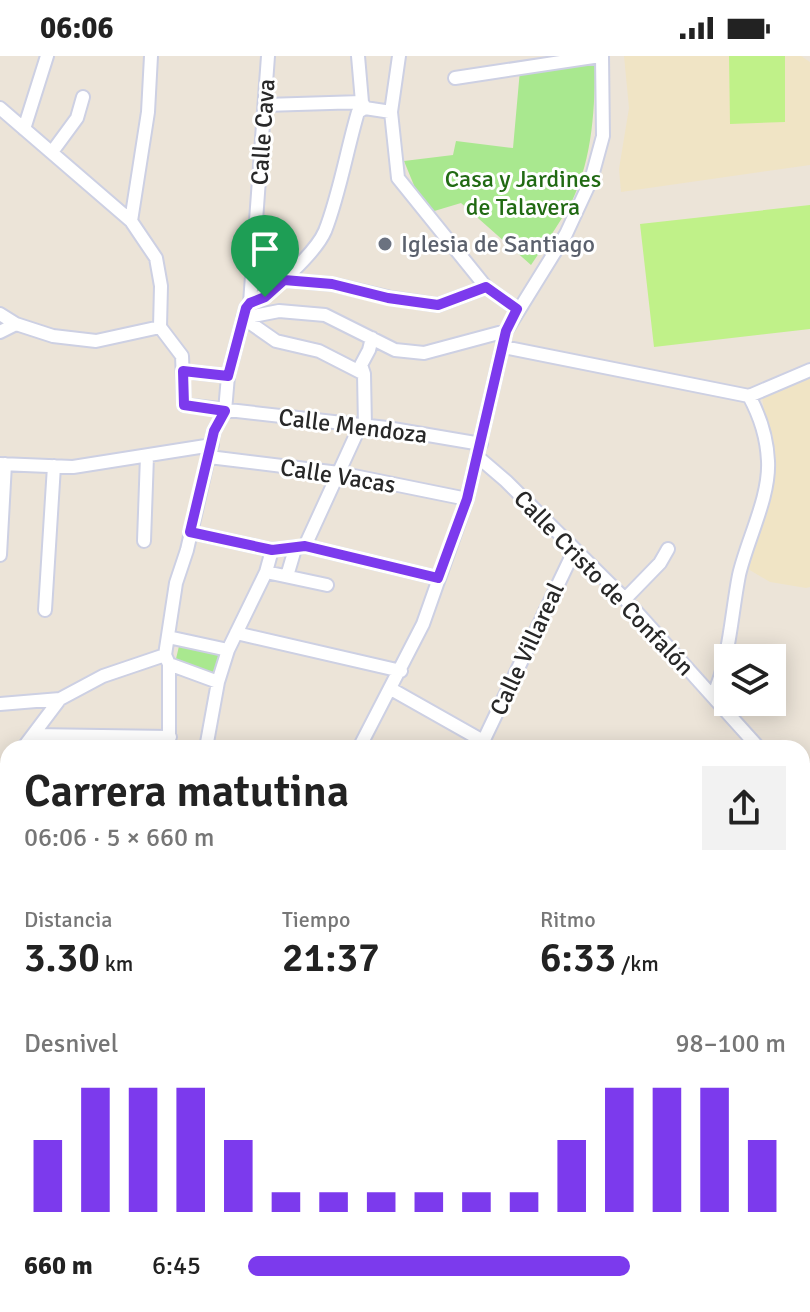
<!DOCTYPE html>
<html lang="es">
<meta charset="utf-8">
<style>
:root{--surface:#fff;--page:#f2f2f2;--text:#222;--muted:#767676;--accent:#7c3aed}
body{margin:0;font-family:Signika,sans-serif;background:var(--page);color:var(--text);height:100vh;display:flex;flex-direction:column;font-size:30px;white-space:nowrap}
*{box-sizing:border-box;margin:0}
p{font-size:26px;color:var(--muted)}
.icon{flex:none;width:44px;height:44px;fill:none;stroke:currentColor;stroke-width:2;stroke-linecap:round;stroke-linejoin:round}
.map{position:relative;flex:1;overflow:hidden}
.drawer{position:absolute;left:0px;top:684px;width:810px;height:572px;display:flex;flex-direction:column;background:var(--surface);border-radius:24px 24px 0 0;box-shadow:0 4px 20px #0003}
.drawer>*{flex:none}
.controls{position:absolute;left:714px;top:588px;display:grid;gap:16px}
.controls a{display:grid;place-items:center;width:72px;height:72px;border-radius:0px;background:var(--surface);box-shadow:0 4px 20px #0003;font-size:40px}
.pin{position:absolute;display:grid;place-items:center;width:68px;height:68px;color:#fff;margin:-82px -34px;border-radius:50% 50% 50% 0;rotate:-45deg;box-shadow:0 0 8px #0007}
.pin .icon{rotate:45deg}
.round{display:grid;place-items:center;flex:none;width:84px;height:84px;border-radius:0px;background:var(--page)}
.headline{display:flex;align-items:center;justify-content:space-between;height:136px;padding:0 24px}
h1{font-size:44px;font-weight:600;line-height:60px}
.stats{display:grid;grid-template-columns:repeat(3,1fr);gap:12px;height:136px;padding:8px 24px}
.stats div{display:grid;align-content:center}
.stats b{font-size:40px;font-weight:600}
.stats small{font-size:22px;font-weight:400}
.stats p{font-size:22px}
.chart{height:224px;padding:16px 24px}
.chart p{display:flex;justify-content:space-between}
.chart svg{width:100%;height:144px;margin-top:8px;stroke:var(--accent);stroke-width:6}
ul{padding:0 24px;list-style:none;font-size:26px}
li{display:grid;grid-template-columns:128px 96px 1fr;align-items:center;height:60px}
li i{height:20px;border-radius:10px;background:var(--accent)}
.status{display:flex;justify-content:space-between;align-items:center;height:56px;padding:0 40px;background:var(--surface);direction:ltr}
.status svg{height:22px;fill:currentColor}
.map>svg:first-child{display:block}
.education{fill:#f0e4c5}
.green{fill:#a9e88f}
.pitch{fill:#c0f189}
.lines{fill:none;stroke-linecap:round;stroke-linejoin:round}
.minor-casing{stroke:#cdd0e3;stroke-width:16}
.minor{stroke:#fff;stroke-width:12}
.route-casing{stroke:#fff;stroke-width:16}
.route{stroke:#7c3aed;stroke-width:10}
.worship-dot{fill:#6b7280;stroke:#fff;stroke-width:3}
.labels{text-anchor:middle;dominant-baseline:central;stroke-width:6;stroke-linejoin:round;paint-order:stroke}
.street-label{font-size:24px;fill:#282828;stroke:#fff}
.park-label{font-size:24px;fill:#216a13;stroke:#fff}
.worship-label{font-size:24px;fill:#5b616d;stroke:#fff;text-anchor:start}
</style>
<div class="status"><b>06:06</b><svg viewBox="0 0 49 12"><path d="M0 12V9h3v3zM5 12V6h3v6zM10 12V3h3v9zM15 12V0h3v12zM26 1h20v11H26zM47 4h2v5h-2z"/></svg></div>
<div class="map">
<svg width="810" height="1256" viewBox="0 0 810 1256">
<rect width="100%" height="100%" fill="#ece4d8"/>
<path class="education" d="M624,0H801L810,6V109L621,136L619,113L629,52Z
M810,321V531L806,532L770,526L748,513L773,408L762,341Z"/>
<path class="green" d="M595,3C595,50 593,101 572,145C560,167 545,188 531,209L461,147L431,156L420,144L404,105L453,99L456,85L513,92L520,14Z
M180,586L220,594L213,621L175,607Z"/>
<path class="pitch" d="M729,0H785V66L730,68Z
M810,149V273L654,291L640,168Z
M8,1066V1207L0,1204V1070Z"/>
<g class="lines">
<g class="minor-casing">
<path id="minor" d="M358,0L362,46L365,52L391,56L398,122L486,231L517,253
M455,22L600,0
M265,49L362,46
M0,52L131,165L156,202L161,230L160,271L182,300L184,349L387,372L481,388
M391,56L399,0
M24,73L47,0
M52,96L77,62L83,41
M131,165L148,56L151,0
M284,224L332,228L391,242L438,249L486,231
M250,247C271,239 316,196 325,175C339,140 347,93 358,56L365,52
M0,258L16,268
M243,262L279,255L325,259L395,294L424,297L506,275
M243,262L276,285L319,295L364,318
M0,276L16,268L53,280L96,285L160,271
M504,291L749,340C760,360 767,382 768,405C770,441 747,484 739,519C731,560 730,602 713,640
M183,315L228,320
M749,340L810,314
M365,371L364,318L361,309L369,294L372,282
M209,401L339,417L467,443
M478,401L506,425L625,543L759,692
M0,408L73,411L212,389
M190,476L272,494L305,490L438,522
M144,485L147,400
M305,490L360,370
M272,494L266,516L327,529
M0,499L5,408
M287,520L295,493
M625,543L660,507L668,493
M45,554L54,410
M236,577L401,615
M168,581L228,594L266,516
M165,599L176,527L187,494L214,375L225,355L228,320L246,252L250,247L268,0
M165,599L169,608V692
M169,608L218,626
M391,633L483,685
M0,648L60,643
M33,679L170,681
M23,692L60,643L103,620L165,599
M206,692L218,626L228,594
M359,692L423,568L467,443L506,275L566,178L591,124L603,80L602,0
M480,692L574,495
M0,723L8,712
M802,741L810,750
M0,752L8,754
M0,859L8,861
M802,950H810
M802,979L808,1002L802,1017
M0,987L8,989
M0,1017L8,1002
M802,1087H810
M138,1248L144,1256
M739,1248L750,1256
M0,1252L35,1256
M84,1256L106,1248
M174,1256L179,1248"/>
</g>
<use href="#minor" class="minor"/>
</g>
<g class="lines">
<g class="route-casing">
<path id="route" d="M284,224L332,228L388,242L438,249L486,231L517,253L506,275L467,443L438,522L305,490L272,494L190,476L214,375L225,355L184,349L183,315L228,320L246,252L250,247L265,241Z"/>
</g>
<use href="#route" class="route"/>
</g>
<circle class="worship-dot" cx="385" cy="188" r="8"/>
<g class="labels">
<g class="street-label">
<text transform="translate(263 76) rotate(-86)">Calle Cava</text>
<text transform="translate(353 370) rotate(7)">Calle Mendoza</text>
<text transform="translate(338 420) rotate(9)">Calle Vacas</text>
<text transform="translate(604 527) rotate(46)">Calle Cristo de Confalón</text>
<text transform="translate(527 593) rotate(-65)">Calle Villareal</text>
</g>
<g class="park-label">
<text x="523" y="123">Casa y Jardines<tspan x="523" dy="28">de Talavera</tspan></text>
</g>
<g class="worship-label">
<text x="401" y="188">Iglesia de Santiago</text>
</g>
</g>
</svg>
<div class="controls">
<a><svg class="icon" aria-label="layers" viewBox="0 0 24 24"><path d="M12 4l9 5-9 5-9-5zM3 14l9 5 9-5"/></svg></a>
</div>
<div class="pin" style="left:265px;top:241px;background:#1e9e55"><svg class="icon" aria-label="arrive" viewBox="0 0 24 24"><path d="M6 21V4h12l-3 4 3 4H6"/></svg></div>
<section class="drawer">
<div class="headline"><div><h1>Carrera matutina</h1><p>06:06 · 5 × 660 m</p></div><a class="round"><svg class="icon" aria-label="share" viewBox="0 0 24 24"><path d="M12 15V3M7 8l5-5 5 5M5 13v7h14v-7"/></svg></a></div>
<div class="stats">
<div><p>Distancia</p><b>3.30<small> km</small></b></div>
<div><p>Tiempo</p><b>21:37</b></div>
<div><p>Ritmo</p><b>6:33<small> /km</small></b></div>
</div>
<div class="chart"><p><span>Desnivel</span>98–100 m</p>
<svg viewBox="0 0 160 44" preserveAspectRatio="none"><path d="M5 44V22M15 44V6M25 44V6M35 44V6M45 44V22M55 44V38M65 44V38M75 44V38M85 44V38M95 44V38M105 44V38M115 44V22M125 44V6M135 44V6M145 44V6M155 44V22"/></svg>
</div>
<ul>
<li><b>660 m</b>6:45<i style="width:71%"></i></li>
</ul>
</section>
</div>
